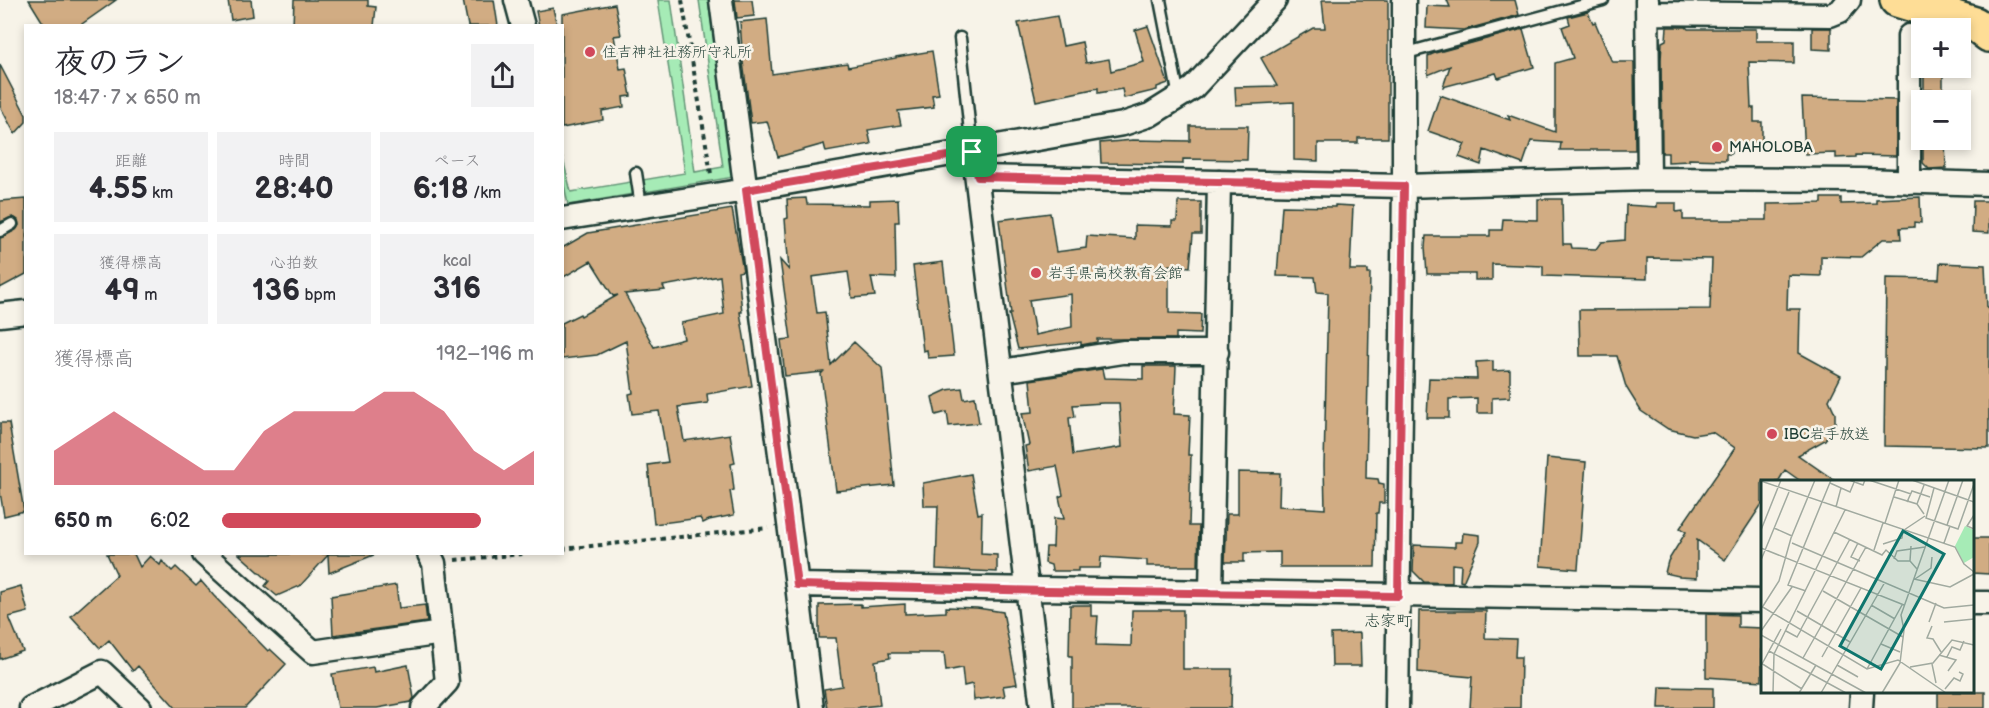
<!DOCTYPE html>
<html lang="ja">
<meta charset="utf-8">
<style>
:root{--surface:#fff;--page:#f2f2f3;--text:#2b2b33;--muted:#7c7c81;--accent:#d1495b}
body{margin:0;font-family:"Balsamiq Sans","Klee One",sans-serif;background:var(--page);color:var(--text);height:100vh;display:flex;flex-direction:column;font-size:22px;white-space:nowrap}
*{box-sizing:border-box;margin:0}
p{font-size:20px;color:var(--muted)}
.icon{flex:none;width:33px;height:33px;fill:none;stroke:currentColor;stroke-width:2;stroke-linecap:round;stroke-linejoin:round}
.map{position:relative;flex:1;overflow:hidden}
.side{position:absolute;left:24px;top:24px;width:540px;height:531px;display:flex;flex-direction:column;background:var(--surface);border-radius:0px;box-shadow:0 3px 9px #0003}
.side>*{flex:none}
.tools{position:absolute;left:1911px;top:18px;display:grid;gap:12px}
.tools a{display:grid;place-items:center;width:60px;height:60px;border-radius:0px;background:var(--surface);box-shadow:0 3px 9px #0003;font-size:30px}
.pin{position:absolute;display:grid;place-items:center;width:51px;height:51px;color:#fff;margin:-26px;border-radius:12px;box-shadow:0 3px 9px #0006}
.round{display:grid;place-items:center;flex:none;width:63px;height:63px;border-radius:0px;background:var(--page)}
.overview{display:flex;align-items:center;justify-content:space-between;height:102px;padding:0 30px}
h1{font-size:33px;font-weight:700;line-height:45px}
.figures{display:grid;grid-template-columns:repeat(3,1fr);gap:9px;height:102px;padding:6px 30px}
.figures div{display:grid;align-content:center;border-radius:0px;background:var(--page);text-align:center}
.figures b{font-size:30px;font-weight:700}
.figures small{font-size:16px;font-weight:400}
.figures p{font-size:16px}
.chart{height:168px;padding:12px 30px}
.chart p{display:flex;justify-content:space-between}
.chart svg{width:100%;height:108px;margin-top:6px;fill:var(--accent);opacity:.7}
ul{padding:0 30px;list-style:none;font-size:20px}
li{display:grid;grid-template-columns:96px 72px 1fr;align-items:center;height:45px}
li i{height:15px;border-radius:8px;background:var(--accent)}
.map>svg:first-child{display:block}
.green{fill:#a6ebb6;stroke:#629475;stroke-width:1.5}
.building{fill:#d1ac83;stroke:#1f3d34;stroke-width:1.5;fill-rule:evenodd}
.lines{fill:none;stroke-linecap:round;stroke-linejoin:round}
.service-casing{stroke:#1f3d34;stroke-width:15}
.minor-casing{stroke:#1f3d34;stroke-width:27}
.trunk-casing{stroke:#1f3d34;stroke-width:38}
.path{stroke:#1f3d34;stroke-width:4;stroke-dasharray:4.5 4.5;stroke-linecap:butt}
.service{stroke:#f7f3e8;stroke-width:10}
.minor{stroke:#f7f3e8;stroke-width:22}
.trunk{stroke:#fedd96;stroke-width:33}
.route-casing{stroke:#fff;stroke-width:12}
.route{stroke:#d1495b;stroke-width:8}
.poi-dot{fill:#d1495b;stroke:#f7f3e8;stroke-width:2}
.labels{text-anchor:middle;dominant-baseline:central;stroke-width:5;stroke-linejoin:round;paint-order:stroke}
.poi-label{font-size:15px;fill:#1f3d34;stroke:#f7f3e8;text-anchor:start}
.neighbourhood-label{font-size:16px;fill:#1f3d34;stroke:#f7f3e8}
.inset-road{fill:none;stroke:#a1aaa0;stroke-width:1.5}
.view{fill:#0f766e;fill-opacity:0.15;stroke:#0f766e;stroke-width:3}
.inset-edge{fill:none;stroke:#1f3d34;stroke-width:3}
</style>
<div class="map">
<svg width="1989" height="708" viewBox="0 0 1989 708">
<rect width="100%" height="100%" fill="#f7f3e8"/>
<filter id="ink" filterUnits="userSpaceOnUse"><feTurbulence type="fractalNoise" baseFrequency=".0167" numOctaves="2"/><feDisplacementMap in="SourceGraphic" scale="12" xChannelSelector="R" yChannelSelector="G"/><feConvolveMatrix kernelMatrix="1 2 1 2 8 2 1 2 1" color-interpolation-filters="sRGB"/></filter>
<g filter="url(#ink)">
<path class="green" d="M658,0H671L695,172L723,167L699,0H708L734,177L568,205L563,180L562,155L571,192L685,173Z"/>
<path class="building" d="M29,0H116L79,26H45Z
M228,0H251L253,16L231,20Z
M294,0H368V6L376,7L374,26H293Z
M463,0H494L498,26H468Z
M735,0H752L754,16L737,18Z
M1322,0H1388V138H1358V143H1318V161L1294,160V102L1236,105L1235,87L1277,86L1261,58L1313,28H1325Z
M1447,0H1515L1519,15L1464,30L1426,28L1427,6L1450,7Z
M615,4L621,35L614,36L620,69L626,68L631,96L623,97L624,107L602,111L603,120L562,128V14Z
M553,8L557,26H539L536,11Z
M1588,12L1593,23L1595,22L1612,62H1634L1635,150H1560L1561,143L1531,141L1523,164L1484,150L1481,165L1459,157L1465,144L1428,131L1440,95L1510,120L1508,115L1555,132V63L1573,58L1562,27L1570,24L1568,17Z
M1057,16L1063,46L1082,42L1086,63L1109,59L1111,71L1144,62L1135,30L1148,26L1168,83L1157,87V90L1124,98L1122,89L1098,93V88L1036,101L1018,23Z
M767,19L772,74L847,63L848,67L896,58V57L932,51L939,94L932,95L934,107L898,111L901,125L868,130L871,144L826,152L824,144L778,157L767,121L751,123L743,62L740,22Z
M1667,27H1686L1688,29H1756V41H1794V63L1749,62L1751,108H1754V122H1762V143L1750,142L1749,146L1731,147V154H1726V160L1689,159V161L1668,162V153H1662L1661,60L1662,42L1666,40Z
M1812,28H1831V50L1812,49Z
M1523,29L1534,67L1498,78L1496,73L1443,87L1450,66L1428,75V56L1435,53Z
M0,65L26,115V122L15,134L0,106Z
M1924,68H1943V90H1924Z
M1802,98L1896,100V156L1856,155V157L1836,158V153L1805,154Z
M1190,126H1248L1247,160L1183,159V164L1101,163L1100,143L1133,140L1190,141Z
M1923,140H1945L1946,168L1929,169L1923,163Z
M1920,197L1921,223L1914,222V227L1900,228L1901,239H1883L1861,257L1821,256V276L1788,275L1787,309H1800L1799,353L1841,376L1829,400L1835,413V426L1825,440L1798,455L1837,482H1802L1785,470L1778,482H1762V504L1725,560L1697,540V578L1679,577V576L1665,573L1668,561L1686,532L1680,528L1735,448L1712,432L1693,435L1668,429L1641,411L1626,387L1617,356H1580L1579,310L1710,309L1712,259L1647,258V279L1543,276V266L1492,264V280H1475V274H1427L1425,247L1426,236H1490V230H1502L1503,219L1538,220V199H1562L1563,244H1571L1572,248L1596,249L1601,242L1625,240L1626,205L1657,207V203H1676V212L1683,211V220H1767V204L1822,203V198H1841V204L1876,203V199Z
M806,198L807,204L870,205V200L898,199L899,222H895L896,278L871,277L875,296L852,298L848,272L812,277L817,313L825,312L831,365L854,342L882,368L894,485L836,491L821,374L823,372L785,376L781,340L791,339L780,260L789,270L785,219L788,218L787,199Z
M26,199V274L0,288V238L16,230L19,225L18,220L13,217L0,222V201Z
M1973,201H1989V233L1972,232Z
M1178,202H1201V234H1193L1190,267L1169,265V313L1201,314L1200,334L1176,333V339H1097V342L1081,345V342L1018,349L1009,314H1011L999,220L1050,213L1056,252L1086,248L1087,236L1135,239V225L1172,226V221H1177ZM1071,294L1072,327L1035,335L1029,300Z
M1335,205L1353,206L1350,270H1368V273H1370L1366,478L1378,479L1379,483L1384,484V503H1379L1378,513H1376L1375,567H1280V552L1244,553V562H1225L1227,514H1238V472L1280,473L1279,506L1325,509L1324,466L1328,293L1317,292L1315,277L1277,276L1282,206L1335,207Z
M732,209L743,271L738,272L742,312H740L752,386L707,394L708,403L678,407L684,441L730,434L735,463L731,464L734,490L730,491L734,515L709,520L703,523L700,518L654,524L648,465L668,462L659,411L632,414L629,394L633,393L626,341L597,355L562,359V323L580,314L581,316L618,295L613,296L591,261L562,278V248L588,233ZM720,276L724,314L681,323L684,339L654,347L625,294L665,290L663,286Z
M943,262L954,356L928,358L927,350L923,351L913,266Z
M1940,263L1985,265L1987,307H1989V448L1884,446L1886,278L1939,279Z
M1493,361V371L1510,370V397L1492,398V413H1477V398L1449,399V418H1427L1429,378L1477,379L1476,362Z
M1143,366H1176L1174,414L1190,415L1188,455H1191L1189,526H1199L1198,566H1147V560L1101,557L1100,568H1078V571H1052L1051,565L1045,563L1046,547H1053L1054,518L1064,519L1059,497L1063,495L1057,466L1029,471L1025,446L1029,445L1022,413L1033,412L1030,380L1102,369L1104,378L1143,379ZM1103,403H1119L1122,447L1073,455L1069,418L1075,417L1073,405Z
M962,388L964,399L975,397L979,423L949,426L947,412L936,415L932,397L947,390Z
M0,423H9L24,511L4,516L0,492Z
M1547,458L1586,462L1578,569L1540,566Z
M971,474L978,514L982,513L981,554L997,555V572L936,569L938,506H924L923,483Z
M1463,533L1480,535V542L1463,582L1460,581L1461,565L1452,564V583L1424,582L1413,571L1414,545L1455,547V542H1462Z
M1972,538H1989V574L1972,573Z
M107,554H134L140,567L150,556L160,565L162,561L172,571L176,567L196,586L201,581L214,596L268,651L270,649L286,664L245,708H176L138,666L133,671L109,640L100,648L71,616L117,575Z
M239,554H376L329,573L328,555L300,586L277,596L265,586L269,581Z
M396,585L399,608L425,605L427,622L333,635L331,596Z
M21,586L28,612L9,617L23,651L0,659V592Z
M861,604V607L905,604V614L946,612V607L977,608L1003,612L1017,684L1003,686L1005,696L974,700L972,684L964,686L962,668L946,671L944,653H889L890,658L875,661L880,705L852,708H827L824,689L842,686L836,638H819V605Z
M1070,605H1091V616H1098L1096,645L1131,646L1132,610H1183V669H1232L1231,708H1072V656H1069Z
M1419,611H1486L1485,638L1516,639L1515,657H1521L1520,708H1470L1472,677L1418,672Z
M1706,614L1738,615V627L1762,628V681L1706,677Z
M1360,633L1361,666H1332L1331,634Z
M408,665L414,698L411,702L377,708H338L332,674L373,667L374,672Z
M1660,687L1713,688V708H1659Z
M1938,692H1985V708H1938Z"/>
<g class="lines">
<g class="service-casing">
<path id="service" d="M1160,0L1179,97
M960,38L972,151
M1403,54L1603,0
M636,173L641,206
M0,231L12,224"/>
</g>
<g class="minor-casing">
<path id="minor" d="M516,0L523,26
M721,0L797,585L812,708
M1647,0L1649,179
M1648,13L1830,15L1840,11L1849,0
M1909,36V182
M975,165L1042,708
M978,177L1404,186L1649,179L1861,180L1989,184
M562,219L746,190L1123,124L1150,115L1193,88L1275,0
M0,315L26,312
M1001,371L1123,352H1217
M204,554L313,652L442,633
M797,585C1119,591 1441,596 1762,601
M1211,592L1219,182
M1972,603H1989
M31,708L102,672L140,708
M423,708L447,682L434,563L429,554
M1397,708L1404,186V0
M1861,708L1862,692"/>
</g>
<g class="trunk-casing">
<path id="trunk" d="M1897,0L1975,24L1989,35"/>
</g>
<path class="path" d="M682,0L711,174
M562,549L768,528
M455,560L523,554"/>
<use href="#service" class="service"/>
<use href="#minor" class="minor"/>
<use href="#trunk" class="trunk"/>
</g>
</g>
<g class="lines" filter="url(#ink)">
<g class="route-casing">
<path id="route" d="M972,152L978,177L1404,186L1398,596L1047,591L797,585L746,190Z"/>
</g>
<use href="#route" class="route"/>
</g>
<g class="poi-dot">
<circle cx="590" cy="52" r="6"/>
<circle cx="1717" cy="147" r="6"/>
<circle cx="1036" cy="273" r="6"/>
<circle cx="1772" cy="434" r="6"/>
</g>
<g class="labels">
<g class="poi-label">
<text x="602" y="52">住吉神社社務所守礼所</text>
<text x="1729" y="147">MAHOLOBA</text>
<text x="1048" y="273">岩手県高校教育会館</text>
<text x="1784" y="434">IBC岩手放送</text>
</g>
<g class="neighbourhood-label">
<text x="1388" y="621">志家町</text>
</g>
</g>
<g transform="translate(1761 480)">
<rect width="213" height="213" fill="#f7f3e8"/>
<path d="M204,46L213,50V77L203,83L194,66Z" fill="#a6ebb6"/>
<path class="inset-road" d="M88,0L102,5L104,0M108,0L150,14M151,0L213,22M0,1L194,67L203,84L213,92M69,3L89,12L94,0M173,8L165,38L197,49L213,4M133,17L156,24L163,34M146,22L151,11L169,17M156,24L163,5M75,27L80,8M213,35L206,46L213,49M124,43L138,0M186,45L202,0M13,48L31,56M0,50L20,0M143,50L164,36M73,52L121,75L125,70L137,81H149M31,63L183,128L213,125M97,63L90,77L99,81M183,63L189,46M122,64L141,58L142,49M150,66L149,81L156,89M0,68L143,125M113,70L122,43M133,79L136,71L164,67M0,80L28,12M153,99L189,107L213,94M154,99L170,88L171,77M45,111L27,105L70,0M62,111L142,157M110,125L134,139M0,126L106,189L137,180L185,213M2,126L18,101L30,58L54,0M36,131L89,162M168,142L175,123M183,142L213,139M171,146L166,158L172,159L180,172M40,149L89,59M0,151L31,107M25,151L36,157L40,150M0,155L105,213M120,164L139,172M8,171L85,213M178,175L195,180L187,191M61,177L100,108M186,177L191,167L199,170L203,161M42,178L105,67M0,183L41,209M1,184L20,149M171,184L175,203M76,185L97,197M149,187L172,183L191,160L213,165M106,189L141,125M184,209L193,198L199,201L202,194L198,192M12,213L13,174L84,30M38,213L55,185M60,213L124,102M121,213L139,183L143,150L140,135L188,0"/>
<path class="view" d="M142,51L183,74L120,189L79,166Z"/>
<rect width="213" height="213" class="inset-edge"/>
</g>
</svg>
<div class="tools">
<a>+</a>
<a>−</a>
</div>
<div class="pin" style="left:972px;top:152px;background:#1e9e55"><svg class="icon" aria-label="arrive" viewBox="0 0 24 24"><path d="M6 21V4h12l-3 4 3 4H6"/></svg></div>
<section class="side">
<div class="overview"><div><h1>夜のラン</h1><p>18:47 · 7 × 650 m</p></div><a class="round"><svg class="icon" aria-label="share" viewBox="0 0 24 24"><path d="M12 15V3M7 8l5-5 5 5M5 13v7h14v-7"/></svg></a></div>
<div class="figures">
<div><p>距離</p><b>4.55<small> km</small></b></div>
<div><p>時間</p><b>28:40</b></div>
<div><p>ペース</p><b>6:18<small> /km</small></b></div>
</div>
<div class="figures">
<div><p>獲得標高</p><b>49<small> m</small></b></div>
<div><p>心拍数</p><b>136<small> bpm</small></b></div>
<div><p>kcal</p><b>316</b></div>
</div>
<div class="chart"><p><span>獲得標高</span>192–196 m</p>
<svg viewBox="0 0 160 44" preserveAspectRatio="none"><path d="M0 44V30L10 22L20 14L30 22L40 30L50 38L60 38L70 22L80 14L90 14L100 14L110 6L120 6L130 14L140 30L150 38L160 30V44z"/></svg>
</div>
<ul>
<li><b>650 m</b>6:02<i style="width:83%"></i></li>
</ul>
</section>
</div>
